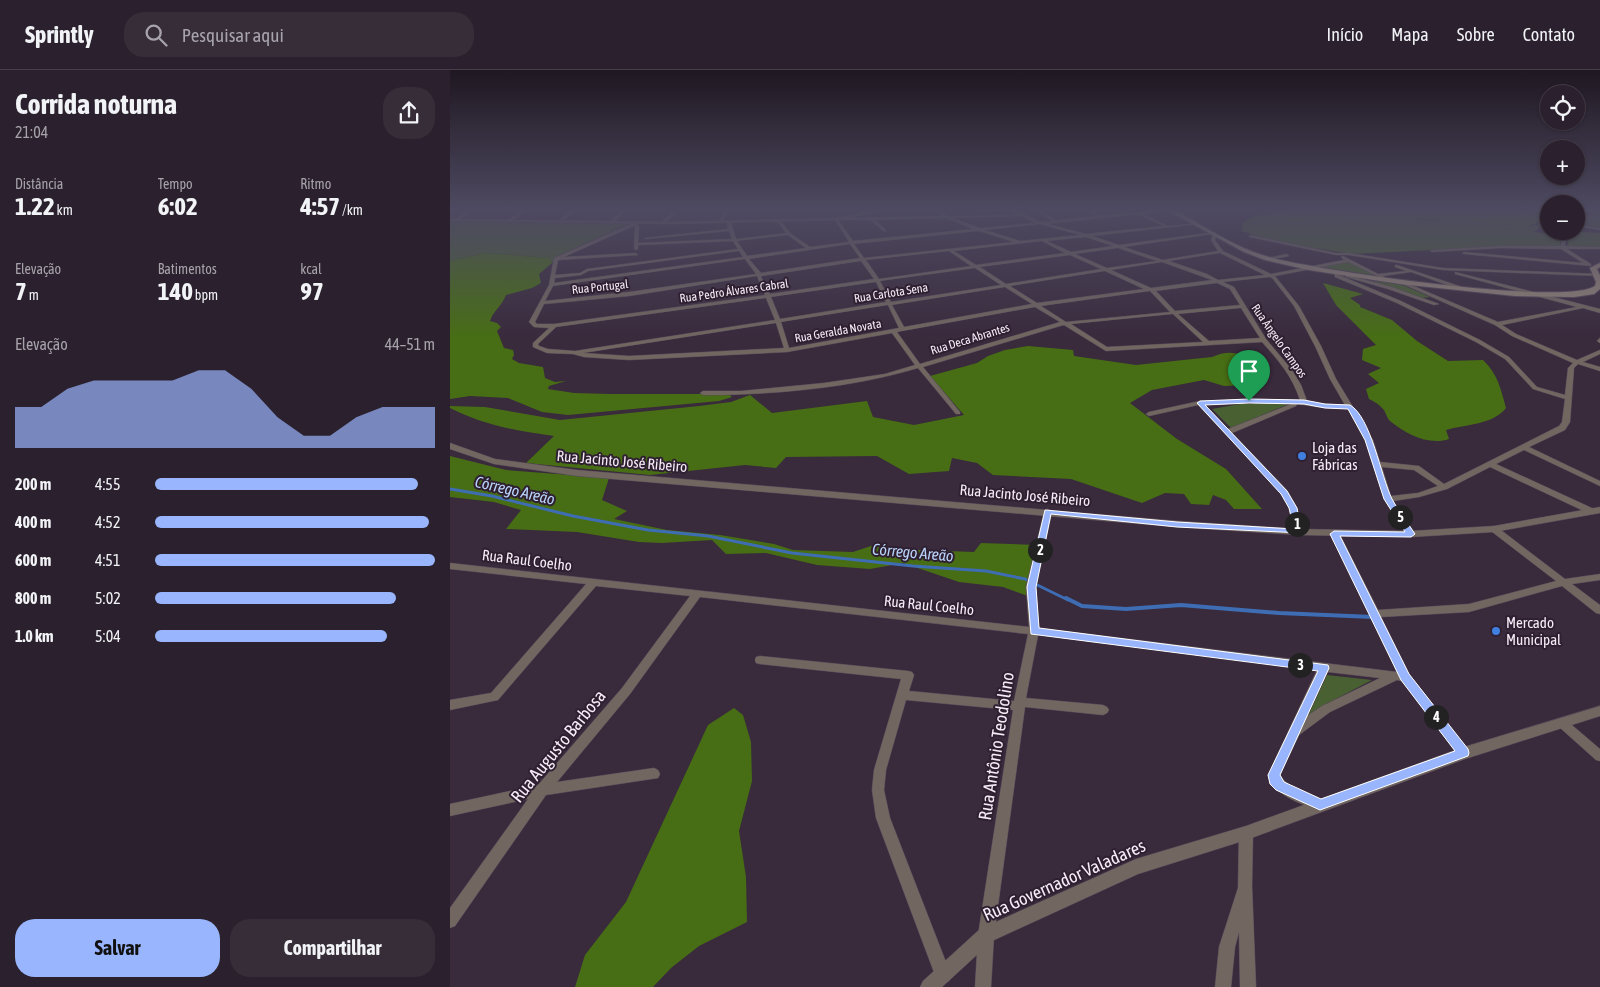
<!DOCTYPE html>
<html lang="pt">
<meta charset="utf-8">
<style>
:root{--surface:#2b202d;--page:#372d39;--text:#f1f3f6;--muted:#a6a3aa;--line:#473e49;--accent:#99b5fd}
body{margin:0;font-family:"Asap Condensed",sans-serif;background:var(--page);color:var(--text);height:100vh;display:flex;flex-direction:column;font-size:19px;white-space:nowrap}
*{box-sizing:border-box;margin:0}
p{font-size:16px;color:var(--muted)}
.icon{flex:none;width:28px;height:28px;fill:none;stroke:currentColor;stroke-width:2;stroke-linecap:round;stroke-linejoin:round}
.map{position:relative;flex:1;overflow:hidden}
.side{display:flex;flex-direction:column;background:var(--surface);width:450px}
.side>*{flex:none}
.controls{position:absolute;left:1090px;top:15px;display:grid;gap:10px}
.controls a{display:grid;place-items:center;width:45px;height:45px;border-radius:50%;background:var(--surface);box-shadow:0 1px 4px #0004,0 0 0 1px var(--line);font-size:25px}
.pin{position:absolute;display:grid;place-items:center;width:42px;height:42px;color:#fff;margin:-51px -21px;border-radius:50% 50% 50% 0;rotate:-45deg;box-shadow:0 0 5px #0007}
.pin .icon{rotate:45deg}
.km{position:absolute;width:25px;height:25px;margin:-12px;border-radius:50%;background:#222;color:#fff;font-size:14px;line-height:25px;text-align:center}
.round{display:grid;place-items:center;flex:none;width:52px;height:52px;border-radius:20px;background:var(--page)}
.headline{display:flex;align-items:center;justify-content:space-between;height:85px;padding:0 15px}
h1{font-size:28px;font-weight:700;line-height:38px}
.metrics{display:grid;grid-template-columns:repeat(3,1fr);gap:8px;height:85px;padding:5px 15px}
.metrics div{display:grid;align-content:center}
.metrics b{font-size:25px;font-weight:700}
.metrics small{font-size:14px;font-weight:400}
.metrics p{font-size:14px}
.chart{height:140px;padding:10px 15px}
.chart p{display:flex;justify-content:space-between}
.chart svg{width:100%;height:90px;margin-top:5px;fill:var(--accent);opacity:.7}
.primary-button{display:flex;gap:10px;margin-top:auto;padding:10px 15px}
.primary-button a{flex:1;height:58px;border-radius:20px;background:var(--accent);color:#111;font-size:20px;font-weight:700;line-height:58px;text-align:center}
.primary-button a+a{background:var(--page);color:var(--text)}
ul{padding:0 15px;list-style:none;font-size:16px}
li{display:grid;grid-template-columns:80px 60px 1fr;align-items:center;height:38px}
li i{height:12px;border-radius:6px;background:var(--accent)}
header{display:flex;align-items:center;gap:30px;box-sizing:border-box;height:70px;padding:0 25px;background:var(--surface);border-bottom:1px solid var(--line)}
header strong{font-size:24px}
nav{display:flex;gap:28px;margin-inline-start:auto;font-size:18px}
.search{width:350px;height:45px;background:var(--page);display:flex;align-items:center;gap:12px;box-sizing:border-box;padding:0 18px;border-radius:20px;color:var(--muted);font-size:19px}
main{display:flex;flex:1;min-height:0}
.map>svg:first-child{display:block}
.green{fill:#496132}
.forest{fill:#476e14}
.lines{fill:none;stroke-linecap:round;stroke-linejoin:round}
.stream-far1{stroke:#3e6db4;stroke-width:3}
.stream{stroke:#3e6db4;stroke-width:4}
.minor-casing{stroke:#57495a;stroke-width:1}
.tertiary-casing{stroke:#57495a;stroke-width:1}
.secondary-casing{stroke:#57495a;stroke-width:2}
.minor{fill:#716760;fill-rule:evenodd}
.tertiary{fill:#716760;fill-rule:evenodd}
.secondary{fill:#95867a;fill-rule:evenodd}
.route{fill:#99b5fd;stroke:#fff;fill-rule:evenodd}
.shop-dot{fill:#3f7fe0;stroke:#2f2031;stroke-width:2}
.labels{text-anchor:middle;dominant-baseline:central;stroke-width:4;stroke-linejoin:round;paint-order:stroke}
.far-street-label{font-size:12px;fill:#f6ecf7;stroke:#2f2031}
.poi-label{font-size:15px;fill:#f6ecf7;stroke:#2f2031;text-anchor:start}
.street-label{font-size:15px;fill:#f6ecf7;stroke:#2f2031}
.water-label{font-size:16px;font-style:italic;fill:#bad4fb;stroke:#2f2031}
.near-street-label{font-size:18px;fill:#f6ecf7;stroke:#2f2031}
</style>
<header>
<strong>Sprintly</strong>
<div class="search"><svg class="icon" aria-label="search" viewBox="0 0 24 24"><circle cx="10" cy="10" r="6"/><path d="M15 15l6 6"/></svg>Pesquisar aqui</div>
<nav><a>Início</a><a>Mapa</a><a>Sobre</a><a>Contato</a></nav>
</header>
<main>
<section class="side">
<div class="headline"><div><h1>Corrida noturna</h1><p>21:04</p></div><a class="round"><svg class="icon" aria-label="share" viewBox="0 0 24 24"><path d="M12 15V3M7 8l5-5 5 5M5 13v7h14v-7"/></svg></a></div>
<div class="metrics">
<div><p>Distância</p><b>1.22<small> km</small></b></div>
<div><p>Tempo</p><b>6:02</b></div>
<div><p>Ritmo</p><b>4:57<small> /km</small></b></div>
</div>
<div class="metrics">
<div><p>Elevação</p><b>7<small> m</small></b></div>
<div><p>Batimentos</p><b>140<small> bpm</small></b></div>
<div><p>kcal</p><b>97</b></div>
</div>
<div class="chart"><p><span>Elevação</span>44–51 m</p>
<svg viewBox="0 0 160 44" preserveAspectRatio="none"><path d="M0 44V24L10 24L20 15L30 11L40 11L50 11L60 11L70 6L80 6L90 15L100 29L110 38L120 38L130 29L140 24L150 24L160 24V44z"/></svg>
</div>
<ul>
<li><b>200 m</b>4:55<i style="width:94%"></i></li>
<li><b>400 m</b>4:52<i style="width:98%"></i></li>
<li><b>600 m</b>4:51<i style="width:100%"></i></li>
<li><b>800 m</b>5:02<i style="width:86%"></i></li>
<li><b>1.0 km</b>5:04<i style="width:83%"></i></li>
</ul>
<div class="primary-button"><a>Salvar</a><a>Compartilhar</a></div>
</section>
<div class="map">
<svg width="1150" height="917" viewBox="0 0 1150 917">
<rect width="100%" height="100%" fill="#392a3c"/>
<path class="green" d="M1130,140H1150V158L1132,154L1126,155V150L1145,143Z
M886,147L1030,152L1071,156L1092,155L1084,162L1110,165L1111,177L1062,176L902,184L822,171L792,161L793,152L823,148L843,152L869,151Z
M0,151L178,154L107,186L102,193L99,188L35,183L0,191Z
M1121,161L1150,163V177H1117Z
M898,192L928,206L869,197Z
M899,205L948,213L980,227L972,228L923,211Z
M790,334H839L781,358L762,339Z
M877,605L922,610L876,634L857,648Z"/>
<path class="forest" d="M832,140H1099V146H1096L1092,151L1081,155L1071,156L1030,152L970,149L942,150L898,147L869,151L843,152L823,148L793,152L803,146L831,143Z
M35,183L99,188L102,193L89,204L91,213L82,218L56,225C52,236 43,241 40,251L47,253L51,257L47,261L54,278L63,280L64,285L62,289L69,293L93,297L95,308L105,312L116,311L99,316L98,319L124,323L160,324H279L282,327L269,331L118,345L92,342L58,328L20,326L0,329V191Z
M873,213L913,224L900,228L910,235V237L942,250L967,271L998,291L1033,290C1048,304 1051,320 1056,338C1043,355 1016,354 996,360L999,369C979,376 956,364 940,351C936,347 936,341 932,338C929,334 923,331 919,329L916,319L929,313L918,304L931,298L912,290L913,279L926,275L886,235Z
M578,276L623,280L624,286L686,295L762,287C776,281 788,281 801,290L795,294L803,298L809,308L802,315L774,316L754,310L702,320L680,333L727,369L776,399L812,439H784L776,430L763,425L759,435L741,434L734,424L715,423L692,433L621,409L543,405L527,393L502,388L499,401L459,404L427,386L336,387L326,398L295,395L200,405L76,393L104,366C67,361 33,355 0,338V336L35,337L110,350L249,336L281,332L300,325L322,343L417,331L423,347L464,355L514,345L480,306L527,293L538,286L555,280Z
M0,386L56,400L159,408L152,430L177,441L164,449L217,460L270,465L324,474L343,480L403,482L430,473L443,479L524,482L531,473L587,475L578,526L553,517L509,512L453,493L420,499L367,495L316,483L276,484L262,470L212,473L189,472L127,462L56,459L71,440L44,432L0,427Z
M284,638L293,645L301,672L302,711L289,761L296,807L297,852L249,876L221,898L203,917H125L135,885L176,832L258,655Z"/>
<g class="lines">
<path class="stream-far1" d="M0,419L42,426L123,446L198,460L258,466L342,483L463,496L536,501L575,509L618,530"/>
<path class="stream" d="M616,528L632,536L676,539L731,535L829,543L923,547"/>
<g class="minor-casing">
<path id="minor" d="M20,140H25L7,151L4,150Z
M72,140H77L60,152H58V150Z
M122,140H127L110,153H108V151Z
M172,140H177L162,154H160V152Z
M224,140H228L214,154H212V152Z
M276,140H280L270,153H268Z
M480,140H486L498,146L568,145L559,140H565L590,152L602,151L585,140H590L606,150L647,146L635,140C643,140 648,146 654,145C676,145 698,140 720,140L693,144L718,156L747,153L749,154L642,166L669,175L764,162L767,164L765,170L773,181L821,204L894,190L891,187L893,186L928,204L956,201L945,197V195H947L1015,218V220H1011L961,202L933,206L937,209L935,210L898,192L825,206L849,236L871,276L886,309L923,370L930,392L969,396L994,414L1109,356L1112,352L1115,329L1083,319L1055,289L1026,272L947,233L885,207L884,202H888L889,205L951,231L1030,270L1059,287L1087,317L1115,325L1118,298L1123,293L1062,266L1045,255L948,212L952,211L1048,252L1127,237L1005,204V202L1150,239V243L1133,238L1052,255L1066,264L1127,290L1150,280V284L1133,292L1150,297V301L1128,294L1124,298L1120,352L1115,360L1079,377L1150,411V416L1074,380L1046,394L1144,439L1145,441L1141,444L1138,443L1040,397L997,419L969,427L943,431L965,464L961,467L958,466L934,429L915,370L898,339L875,338L847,334L846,336L782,363L837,420L847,438L853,462L849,465L846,464L839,438L831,423L748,335L699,346L696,344L699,342L750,331L799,329L850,330C842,306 829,291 812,272L656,281L614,255L610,256L473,297L510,342V344H506L468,298C402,318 322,325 253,325L250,323L253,321H291L374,313L435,304L465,295L442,263L337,282L179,290L134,287L123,284L97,283L83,277V273L99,258L84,257L79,252L99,215L104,188L185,152H187V154L189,156L188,173L282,169L279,161L196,169L194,168L278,159L277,152L279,151L281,152L286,169L336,163L329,153L321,151L322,149L331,151L340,163L360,177L399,172L384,148L492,146ZM688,144L713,156L636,164L598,154ZM572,146L585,153L530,158L502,148ZM496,148L523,159L403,171L388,150H420L435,162L436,160L425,150ZM590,154L630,165L570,171L535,160ZM184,156H185L184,179L186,180L188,179V175L283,171L288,179L137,199L130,203L105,205L108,190L188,185L186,183L114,187ZM529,161L564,172L414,188L404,174ZM763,164L761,170L768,181L713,190L674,177ZM338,165L356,178L297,186L287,171ZM636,167L663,176L621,182L597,171ZM592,171L615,183L526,195L504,181ZM400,174L410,188L311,203L299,189ZM668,178L707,191L657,198L625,184ZM289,181L293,187L104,213L105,208L131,205L138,201ZM499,181L521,196L429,209L416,190ZM770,183L815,205L768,210L757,204L719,191ZM620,185L651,199L556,214L530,197ZM295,189L306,204L179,222L95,231L103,216ZM411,191L424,209L320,224L311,207L312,206ZM712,192L762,210L701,218L661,200ZM525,198L551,215L441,232L430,211ZM655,201L694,219L587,233L560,216ZM307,206L315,225L104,254H87L85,252L94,234L179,226ZM820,207L823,209L844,236L865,276L880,309L895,335L875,334L857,331L851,315L842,300L816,269L784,217L773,212ZM426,212L436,232L330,249L321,227ZM767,213L780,219L790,235L725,241L706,221ZM555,217L582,234L454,257L442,235ZM700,221L720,242L616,252L591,236ZM316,228L325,250L125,281L98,279L89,276L88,274L106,257ZM438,235L449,258L339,278L331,252ZM585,237L610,252L470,294L447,262ZM791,238L810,268L759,271L728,244ZM723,244L753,272L657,277L621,254ZM326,253L334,278L179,286L133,283ZM799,333L841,334L778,359L755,335ZM932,397L964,400L988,416L968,423L941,426Z
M1126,154L1150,158V160L1126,156Z
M1113,161H1117L1115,176L1150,177V179H1117L1141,194V196L1014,184L1012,183L1014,182L1133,193L1111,179L1051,178L982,182L980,181L982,180L1051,176H1111Z
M800,165L886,183H899L993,198L1150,204V206L993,200L899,185H886L799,167Z
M837,184L839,186L817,190L815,189Z
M898,205L942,217L989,234L984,235L938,219L896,207V205Z
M1150,268V273L1147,271Z
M598,439L602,442L586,517L589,558L947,602L881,463L885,460L889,463L928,540L1019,534L1106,511L1041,461L1040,459L1041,457H1047L1115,509L1150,504V510L1122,514L1150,535V544L1146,543L1112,516L1019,542L931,547L959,604L1020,683L1018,687L1014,688L1010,687L952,611L947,610L880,642L849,665L830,705C839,720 860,724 875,731L877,735L875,739L870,741C850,733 826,727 818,705L867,600L588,565L576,628L653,635L657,637L659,640L657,643L653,645L575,637L544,865L541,917H525L528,865L563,640L456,630L436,700L434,720L440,748L501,905L499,911L493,913L487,911L485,905L426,748L422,720L424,700L451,609L310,594L306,593L305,590L306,587L310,586L458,601L462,602L464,605L459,621L564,631L578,564L250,527L180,624L107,712L204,698L208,700L210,704L208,708L96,725L5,856L0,858V838L78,729L0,746V734L88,715L172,618L240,526L146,516L48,630L0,640V630L41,623L136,514L0,499V493L579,557L576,517L594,442ZM878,602L930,608L872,636L857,646Z
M1112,648L1116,650L1150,679V691L1146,690L1108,656L1106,653L1108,650Z
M796,757L801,758L803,763L802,816L806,917H790L789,862L785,877L781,917H765L769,877L788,818L789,763L791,758Z"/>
</g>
<g class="tertiary-casing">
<path id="tertiary" d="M426,140H437L385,150L223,154L0,151V149L223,152L385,148Z
M0,373L45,389L127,400L727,451L849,459L961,461L1044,456L1150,437V443L1044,462L961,467L849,465L727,457L127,406L44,394L0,379Z
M1150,636V646L1015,689L796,770L688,804L542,871L492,917H470L473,911L530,859L686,789L796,756L1014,677Z"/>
</g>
<g class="secondary-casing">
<path id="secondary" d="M717,140H724C754,156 785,178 819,187C863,200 1115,237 1145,216L1146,212L1140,198L1150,193V197L1147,199L1150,206V219L1144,224L1124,227L1065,226L950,214L859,200L815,190L794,182Z"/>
</g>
<use href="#minor" class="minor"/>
<use href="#tertiary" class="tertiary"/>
<use href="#secondary" class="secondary"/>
</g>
<linearGradient id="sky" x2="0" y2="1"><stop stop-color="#1f1721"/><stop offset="0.52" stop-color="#4e4a61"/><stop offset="1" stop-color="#4e4a61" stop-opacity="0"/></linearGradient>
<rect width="1150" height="269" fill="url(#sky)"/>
<path class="route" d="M799,329L854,330L875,334L900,335C921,347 931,407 942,429C948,441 958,453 965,464L961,467L890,466L959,604L1018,679L1019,683L1018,686L870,740L826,720L820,714L818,705L868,601L581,564L577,517L595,440L727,452L844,459L839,438L831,424L747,333L750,331ZM799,333L854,334L875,338L898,339L915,370L934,429L955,462L884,461L880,464L951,610L1005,681L871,729L834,712L830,705L879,598L878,595L589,558L586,517L601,444L727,457L852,463L847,438L837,421L755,335Z"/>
<g class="shop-dot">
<circle cx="852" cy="386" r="5"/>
<circle cx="1046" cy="561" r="5"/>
</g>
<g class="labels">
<g class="far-street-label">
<text transform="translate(150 217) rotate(-6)">Rua Portugal</text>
<text transform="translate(284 221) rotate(-8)">Rua Pedro Álvares Cabral</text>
<text transform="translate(441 223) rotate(-9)">Rua Carlota Sena</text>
<text transform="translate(388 261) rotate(-10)">Rua Geralda Novata</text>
<text transform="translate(520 269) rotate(-17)">Rua Deca Abrantes</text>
<text transform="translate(829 271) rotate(55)">Rua Ângelo Campos</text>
</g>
<g class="poi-label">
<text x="862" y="377">Loja das<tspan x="862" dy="17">Fábricas</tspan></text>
<text x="1056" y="552">Mercado<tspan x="1056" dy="17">Municipal</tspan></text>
</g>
<g class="street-label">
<text transform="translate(172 391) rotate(5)">Rua Jacinto José Ribeiro</text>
<text transform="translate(575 425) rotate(5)">Rua Jacinto José Ribeiro</text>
<text transform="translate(77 490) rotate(7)">Rua Raul Coelho</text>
<text transform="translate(479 535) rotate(6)">Rua Raul Coelho</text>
</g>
<g class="water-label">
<text transform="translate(65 420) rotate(13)">Córrego Areão</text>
<text transform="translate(463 482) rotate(5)">Córrego Areão</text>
</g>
<g class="near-street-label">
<text transform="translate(108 676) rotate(-51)">Rua Augusto Barbosa</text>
<text transform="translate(546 676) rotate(-81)">Rua Antônio Teodolino</text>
<text transform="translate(614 810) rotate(-24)">Rua Governador Valadares</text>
</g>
</g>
</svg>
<div class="controls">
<a><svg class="icon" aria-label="locate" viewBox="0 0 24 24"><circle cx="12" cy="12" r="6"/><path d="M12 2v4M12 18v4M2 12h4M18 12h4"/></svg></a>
<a>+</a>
<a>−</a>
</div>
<div class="pin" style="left:799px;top:331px;background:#1e9e55"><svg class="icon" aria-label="arrive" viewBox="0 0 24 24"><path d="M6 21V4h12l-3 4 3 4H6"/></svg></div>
<b class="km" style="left:847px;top:454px">1</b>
<b class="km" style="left:590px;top:480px">2</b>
<b class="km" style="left:850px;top:595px">3</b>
<b class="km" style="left:986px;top:647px">4</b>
<b class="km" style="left:950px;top:447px">5</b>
</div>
</main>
